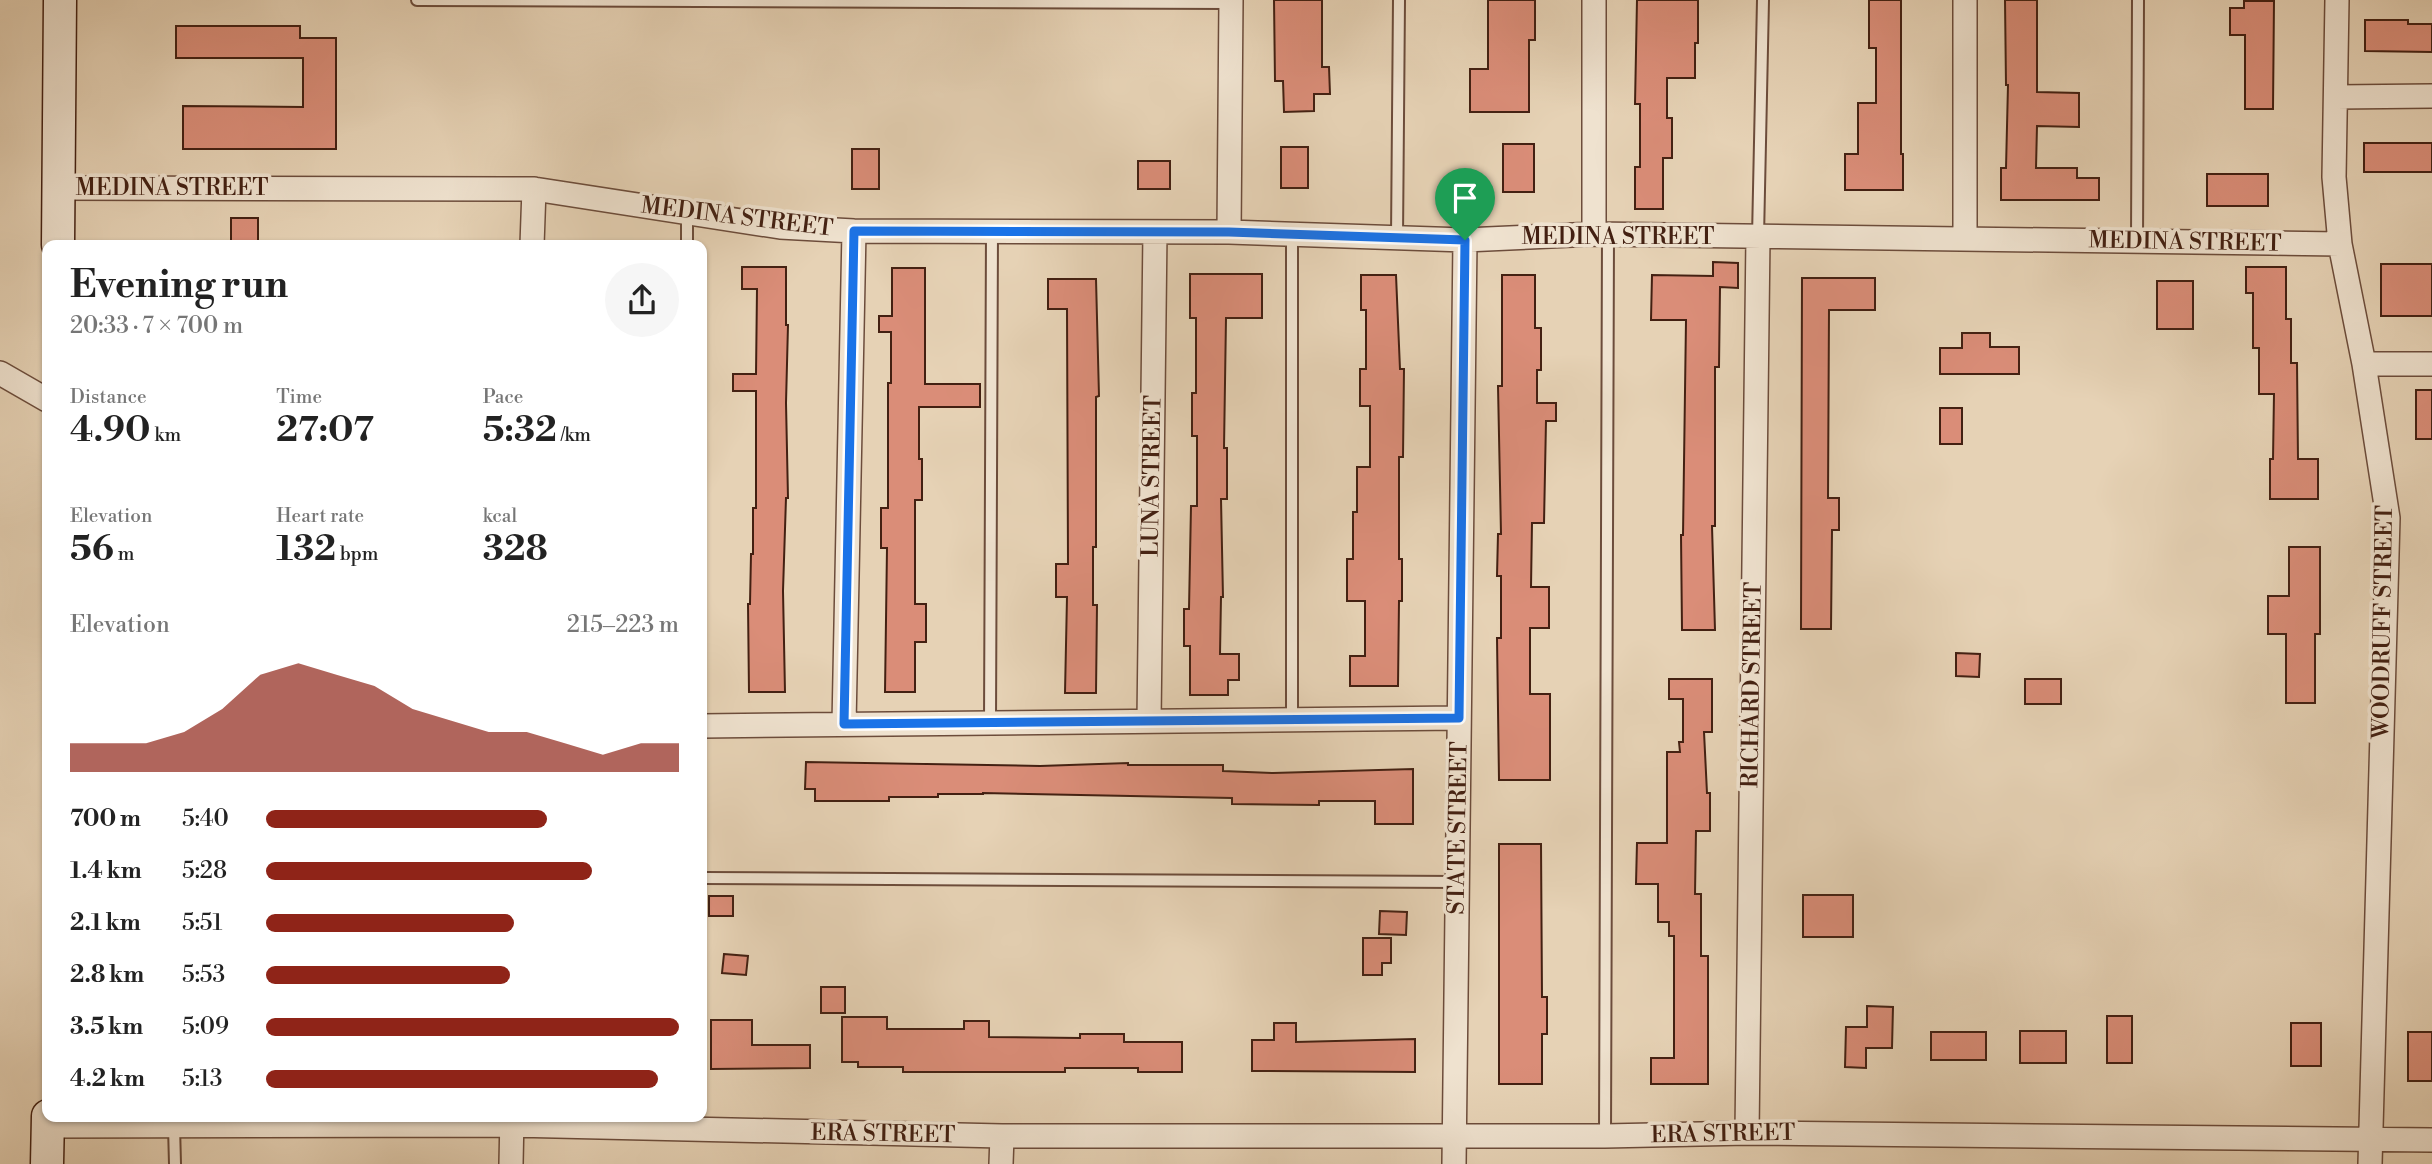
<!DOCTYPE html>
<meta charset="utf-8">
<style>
:root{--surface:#fff;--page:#f6f6f6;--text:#222;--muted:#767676;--accent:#8f2418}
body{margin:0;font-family:"Libre Bodoni",serif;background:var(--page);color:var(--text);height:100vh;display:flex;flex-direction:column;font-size:26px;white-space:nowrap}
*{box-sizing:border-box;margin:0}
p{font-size:23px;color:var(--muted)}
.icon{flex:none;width:38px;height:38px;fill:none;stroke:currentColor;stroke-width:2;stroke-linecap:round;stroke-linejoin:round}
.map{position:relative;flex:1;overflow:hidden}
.panel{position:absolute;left:42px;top:240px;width:665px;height:882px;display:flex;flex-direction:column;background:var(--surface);border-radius:14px;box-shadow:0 2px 5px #0004}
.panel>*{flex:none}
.pin{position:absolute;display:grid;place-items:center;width:60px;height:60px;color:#fff;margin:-72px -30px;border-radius:50% 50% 50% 0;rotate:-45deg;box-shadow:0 0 7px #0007}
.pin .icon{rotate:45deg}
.round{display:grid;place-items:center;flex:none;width:74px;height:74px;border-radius:37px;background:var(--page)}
.head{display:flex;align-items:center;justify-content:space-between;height:119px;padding:0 28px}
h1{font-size:38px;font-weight:700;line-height:52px}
.stats{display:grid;grid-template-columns:repeat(3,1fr);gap:10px;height:119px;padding:7px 28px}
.stats div{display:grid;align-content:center}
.stats b{font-size:35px;font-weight:700}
.stats small{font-size:19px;font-weight:400}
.stats p{font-size:19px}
.chart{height:196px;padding:14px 28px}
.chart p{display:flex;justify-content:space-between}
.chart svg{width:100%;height:126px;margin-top:7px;fill:var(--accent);opacity:.7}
ul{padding:0 28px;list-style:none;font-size:23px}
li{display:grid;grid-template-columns:112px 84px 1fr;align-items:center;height:52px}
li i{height:18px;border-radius:9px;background:var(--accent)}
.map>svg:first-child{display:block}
.building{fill:#da8d78;stroke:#432012;stroke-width:2}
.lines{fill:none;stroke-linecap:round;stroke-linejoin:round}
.lane-casing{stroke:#6c4c3b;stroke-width:14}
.street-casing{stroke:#6c4c3b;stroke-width:26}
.secondary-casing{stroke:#432012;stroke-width:35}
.lane{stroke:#efe2cf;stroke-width:10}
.street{stroke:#efe2cf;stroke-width:23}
.secondary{stroke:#efe2cf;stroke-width:32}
.route-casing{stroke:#fff;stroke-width:14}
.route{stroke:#1a73e8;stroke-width:9}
.labels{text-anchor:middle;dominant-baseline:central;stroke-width:7;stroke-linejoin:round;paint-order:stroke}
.street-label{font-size:23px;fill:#432012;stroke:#efe2cf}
</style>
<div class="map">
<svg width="2432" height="1164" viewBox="0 0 2432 1164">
<rect width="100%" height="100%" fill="#e6d2b5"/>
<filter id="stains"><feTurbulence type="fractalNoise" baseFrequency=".00286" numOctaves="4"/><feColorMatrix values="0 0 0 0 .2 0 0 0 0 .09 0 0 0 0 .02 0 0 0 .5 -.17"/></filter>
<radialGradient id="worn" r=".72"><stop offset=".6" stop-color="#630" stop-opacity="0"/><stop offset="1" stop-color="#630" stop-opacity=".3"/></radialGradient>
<path class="building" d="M1274,0H1322V67H1329L1330,94H1314V111L1284,112L1283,81H1275Z
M1488,0H1535V40H1529V112H1470V69H1488Z
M1637,0H1698V43H1695V78H1667V118H1672V158H1663V209H1635V167H1640V104H1635Z
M1869,0H1901V154H1903V190H1845V154H1858V103H1876V48H1869Z
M2005,0H2037V92L2079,93V127L2037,126L2036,168H2077V178H2099V200H2001V168H2006L2008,85H2006Z
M2244,1H2274L2273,109H2245V35H2230V8H2244Z
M2365,20H2408V24H2432V52L2365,51Z
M176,26H300V38H336V149H183V106L303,107V58H176Z
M2364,143H2432V172H2364Z
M1503,144H1534V192H1503Z
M1281,147H1308V188H1281Z
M852,149H879V189H852Z
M1138,161H1170V189H1138Z
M2207,174H2268V206H2207Z
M231,218H258V245H231Z
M1713,262L1738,263V288L1720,287L1719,367H1715V526H1712L1715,630H1682L1681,535H1683L1686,320H1651L1652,275L1713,276Z
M2381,264H2432V316H2381Z
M742,267H786V325H788L786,403L788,498H786L783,591L785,692H749L748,604H750L751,554H753V508H756V391H733V374H756L757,289H742Z
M2246,267H2286V319H2291V363H2297L2298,459H2318V499H2270V459H2273L2274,394H2259V348H2253V293H2246Z
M892,268H925V384H980V407H919V459H922V500H915V604H926V642H915V692H885L887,548H881V508H888V383H891V332H879V316H892Z
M1190,274H1262V318H1226L1224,448H1227V499H1221L1223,597H1221L1220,654H1239V680H1228V695H1190V646H1184V609H1189L1191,506H1197V436H1192V393H1196V318H1190Z
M1361,275H1396L1400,369H1404L1403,457H1399V559H1402V601H1399L1398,686H1350V656H1365V601H1347V559H1353V512H1357V467H1370V406H1360V369H1366V310H1361Z
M1502,275H1535V328H1541V370H1537V403H1556V421H1546L1544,523H1532L1531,587H1549V628H1530V694H1550V780H1499L1497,638H1501V576H1497L1498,534H1501L1498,386H1502Z
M1802,278H1875V310H1829L1828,498H1839V530H1832L1831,629H1801Z
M1048,279H1096L1099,396L1096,397V547H1093V605H1097L1096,693H1065L1067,597H1056V564H1068L1067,309H1048Z
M2157,281H2193V329H2157Z
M1962,333H1990V347H2019V374H1940V348H1962Z
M2416,390H2432V439H2416Z
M1940,408H1962V444H1940Z
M2289,547H2320V634H2315V703H2286V634H2268V596H2289Z
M1956,653L1980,654L1979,677L1956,676Z
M1669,679H1712V732H1704L1707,793H1710V831H1696L1695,894H1701V956H1708V1084H1651V1058H1674V936H1669V922H1658V884H1636L1637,843H1667V752H1680L1679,742H1683V699H1669Z
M2025,679H2061V704H2025Z
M806,762L1040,766L1128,763V765H1223V771L1273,773L1413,769V824H1375V801H1319V805L1232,804V798L983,793V794H938V797H889V801H815V789H805Z
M1499,844H1541L1542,997H1547V1034H1542V1084H1499Z
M1803,895H1853V937H1803Z
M709,896H733V916H709Z
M1380,911L1407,912L1406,935L1379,934Z
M1363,938H1391V963H1382V975H1363Z
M724,954L748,956L746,975L722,973Z
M821,987H845V1013H821Z
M1867,1006L1893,1007L1892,1048H1866V1068L1845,1067L1846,1027H1867Z
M2107,1016H2132V1063H2107Z
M842,1017H887V1029H964V1021H989V1037L1080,1038V1034H1124V1042H1182V1072H1138V1068H1065V1072H903V1067H858V1062H842Z
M711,1020H752V1045H810V1068L711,1069Z
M1274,1023H1296V1042L1415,1039V1072L1252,1071V1040H1274Z
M2291,1023H2321V1066H2291Z
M2020,1031H2066V1063H2020Z
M1931,1032H1986V1060H1931Z
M2408,1032H2432V1081H2408Z"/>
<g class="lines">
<g class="lane-casing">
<path id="lane" d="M417,0L1231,3
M687,213V245
M1292,234V719
M1397,237L1399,0
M1758,237L1763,0
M2137,241L2138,0
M990,723L992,232
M702,878L1457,882
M174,1126L175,1164
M1605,1136L1608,235"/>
</g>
<g class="street-casing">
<path id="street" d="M1965,0V239
M2337,0L2334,177L2340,244L2364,364L2388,518L2370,1164
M2337,97L2432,96
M58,188L534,189L780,227L854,231L1229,232L1465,240L1594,234L2340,244
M1229,232L1231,0
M1594,234V0
M532,245L534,189
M2364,364H2432
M0,373L47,400
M1149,721L1155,232
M844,724L854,231
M702,726L1459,718
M47,1126L512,1125L1002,1136H1605L1747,1133L2432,1140
M1747,1133L1758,237
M511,1164L512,1116
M1001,1164L1002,1136
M1454,1164L1465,240"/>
</g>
<g class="secondary-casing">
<path id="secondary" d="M58,245L60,0
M47,1164L48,1116"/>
</g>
<use href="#lane" class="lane"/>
<use href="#street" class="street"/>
<use href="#secondary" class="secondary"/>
</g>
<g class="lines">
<g class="route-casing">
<path id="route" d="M854,231L1229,232L1465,240L1459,718L844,724Z"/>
</g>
<use href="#route" class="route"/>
</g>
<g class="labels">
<g class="street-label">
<text x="172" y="188">MEDINA STREET</text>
<text transform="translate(737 217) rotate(7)">MEDINA STREET</text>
<text x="1618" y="237">MEDINA STREET</text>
<text transform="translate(2185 242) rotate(1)">MEDINA STREET</text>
<text transform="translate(1152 476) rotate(-89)">LUNA STREET</text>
<text transform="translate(2383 622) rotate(-89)">WOODRUFF STREET</text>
<text transform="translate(1752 685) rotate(-89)">RICHARD STREET</text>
<text transform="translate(1458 828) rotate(-89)">STATE STREET</text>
<text transform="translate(883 1134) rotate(1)">ERA STREET</text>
<text transform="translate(1723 1134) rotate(-1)">ERA STREET</text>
</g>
</g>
<rect width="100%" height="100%" filter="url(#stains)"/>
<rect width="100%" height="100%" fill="url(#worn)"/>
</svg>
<div class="pin" style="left:1465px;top:240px;background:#1e9e55"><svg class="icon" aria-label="arrive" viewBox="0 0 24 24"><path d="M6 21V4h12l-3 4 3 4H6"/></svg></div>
<section class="panel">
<div class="head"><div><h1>Evening run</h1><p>20:33 · 7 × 700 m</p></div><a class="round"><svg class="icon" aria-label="share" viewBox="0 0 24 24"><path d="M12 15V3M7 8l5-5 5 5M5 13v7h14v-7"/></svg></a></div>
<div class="stats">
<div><p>Distance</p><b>4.90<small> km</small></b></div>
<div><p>Time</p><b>27:07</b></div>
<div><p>Pace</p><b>5:32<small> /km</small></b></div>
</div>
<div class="stats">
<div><p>Elevation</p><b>56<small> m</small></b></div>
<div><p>Heart rate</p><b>132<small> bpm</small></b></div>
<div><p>kcal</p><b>328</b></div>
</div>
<div class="chart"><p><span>Elevation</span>215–223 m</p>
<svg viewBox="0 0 160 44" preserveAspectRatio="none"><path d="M0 44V34L10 34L20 34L30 30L40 22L50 10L60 6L70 10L80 14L90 22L100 26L110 30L120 30L130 34L140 38L150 34L160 34V44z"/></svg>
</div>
<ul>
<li><b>700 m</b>5:40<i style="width:68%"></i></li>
<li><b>1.4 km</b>5:28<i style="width:79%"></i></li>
<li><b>2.1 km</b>5:51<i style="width:60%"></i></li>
<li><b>2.8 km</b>5:53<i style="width:59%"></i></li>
<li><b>3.5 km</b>5:09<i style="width:100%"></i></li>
<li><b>4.2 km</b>5:13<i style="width:95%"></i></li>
</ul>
</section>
</div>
